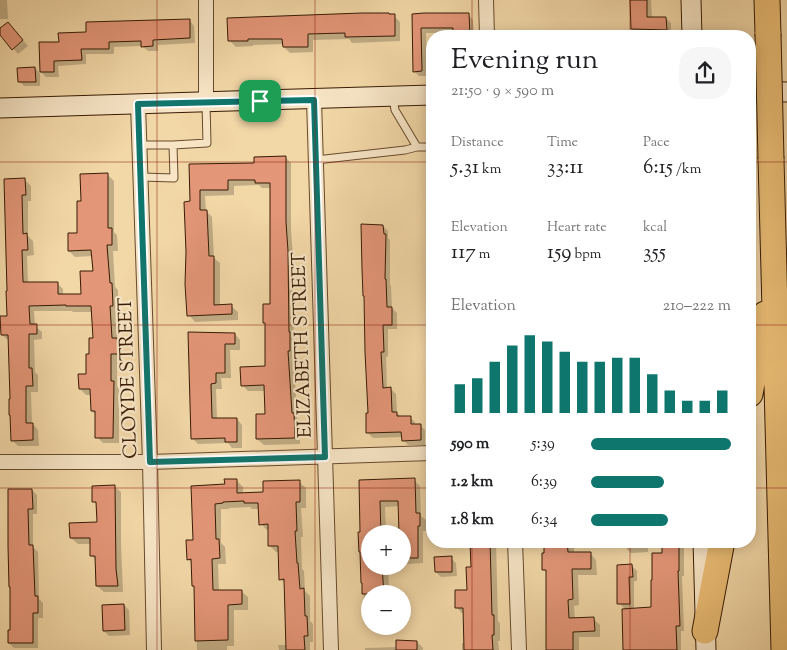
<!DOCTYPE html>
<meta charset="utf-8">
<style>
:root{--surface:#fff;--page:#f6f6f6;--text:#202124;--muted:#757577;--accent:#0f766e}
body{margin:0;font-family:"Sorts Mill Goudy",serif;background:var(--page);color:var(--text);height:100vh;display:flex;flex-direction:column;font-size:19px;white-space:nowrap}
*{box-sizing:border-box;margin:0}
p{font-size:16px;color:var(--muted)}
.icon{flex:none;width:28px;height:28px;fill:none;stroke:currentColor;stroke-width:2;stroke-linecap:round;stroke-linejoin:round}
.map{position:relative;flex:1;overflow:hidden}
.details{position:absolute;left:426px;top:30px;width:330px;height:518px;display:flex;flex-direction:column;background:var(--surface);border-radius:20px;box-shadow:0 2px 12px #0003}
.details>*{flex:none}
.controls{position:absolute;left:361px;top:525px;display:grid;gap:10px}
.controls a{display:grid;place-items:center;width:50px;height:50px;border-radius:50%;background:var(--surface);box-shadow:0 2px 12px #0003;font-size:25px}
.pin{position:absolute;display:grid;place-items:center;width:42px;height:42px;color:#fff;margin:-21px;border-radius:10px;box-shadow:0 2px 8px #0006}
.round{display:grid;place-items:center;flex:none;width:52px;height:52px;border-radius:20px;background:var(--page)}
.headline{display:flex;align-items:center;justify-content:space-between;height:85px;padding:0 25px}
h1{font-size:28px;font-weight:600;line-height:38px}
.figures{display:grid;grid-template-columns:repeat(3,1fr);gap:8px;height:85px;padding:5px 25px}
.figures div{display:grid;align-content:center}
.figures b{font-size:21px;font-weight:600}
.figures small{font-size:14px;font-weight:400}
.figures p{font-size:14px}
.chart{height:140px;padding:10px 25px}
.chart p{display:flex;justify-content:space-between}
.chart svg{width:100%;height:90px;margin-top:5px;stroke:var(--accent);stroke-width:6}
ul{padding:0 25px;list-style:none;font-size:16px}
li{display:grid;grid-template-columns:80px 60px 1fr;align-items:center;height:38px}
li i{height:12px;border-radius:6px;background:var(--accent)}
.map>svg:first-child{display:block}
.shadow{fill:#0003}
.building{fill:#e39678;stroke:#371b03}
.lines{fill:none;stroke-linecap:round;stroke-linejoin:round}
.service-casing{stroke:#664a2c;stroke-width:9}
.minor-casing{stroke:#664a2c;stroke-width:16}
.secondary-casing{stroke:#371b03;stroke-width:21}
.motorway-casing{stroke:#371b03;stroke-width:27}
.service{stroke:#f7e5c6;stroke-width:7}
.minor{stroke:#f7e5c6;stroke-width:14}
.secondary{stroke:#f7e5c6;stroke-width:19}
.motorway{stroke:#e9bc74;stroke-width:25}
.motorway-bridge-casing{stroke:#371b03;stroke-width:27;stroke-linecap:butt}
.motorway-bridge{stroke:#e9bc74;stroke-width:25}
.route-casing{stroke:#fff;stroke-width:10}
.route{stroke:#0f766e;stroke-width:6}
.grid{fill:none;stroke:#8f2418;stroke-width:1;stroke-opacity:0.55}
.labels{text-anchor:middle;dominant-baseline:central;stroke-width:4.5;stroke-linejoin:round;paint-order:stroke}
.street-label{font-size:19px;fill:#371b03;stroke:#f7e5c6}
</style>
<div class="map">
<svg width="787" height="650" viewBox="0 0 787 650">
<rect width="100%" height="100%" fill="#f2d7a7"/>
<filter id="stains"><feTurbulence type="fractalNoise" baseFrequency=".004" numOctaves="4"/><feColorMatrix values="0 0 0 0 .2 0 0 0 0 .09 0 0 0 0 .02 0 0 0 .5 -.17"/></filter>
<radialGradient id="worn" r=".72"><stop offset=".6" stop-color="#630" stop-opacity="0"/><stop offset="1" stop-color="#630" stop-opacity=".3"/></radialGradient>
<path class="shadow" d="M0,0H7L8,19H0Z
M632,0H651L652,18H666L671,23V34H637L632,29Z
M468,14L473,20L474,36H455L454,33H426L427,76H419L414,71L413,15Z
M394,16L400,22V41L352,43L349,39L313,40V52L290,53L284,47V44L253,45V46L236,47L230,41Z
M189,20L194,26L195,43L158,45V51H148L142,46L114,47V54H86V64L58,66L59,77H46L41,72L60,43L88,33Z
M8,23L28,46L18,54L0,33V30Z
M35,68L40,73V86H24L19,81Z
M285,157L291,163V229L293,258L294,339L296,340V357H294L297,418L300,421V444L264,445L257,439L266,415L265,391H248L242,385L266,367L272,306L271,188H262L259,185L234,186V195L205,196L206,211L212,217L214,258L220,263V306H231L238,312V320L195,322L189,315L191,203L190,165L255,164Z
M108,175L114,181V232L117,235L118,251H113L115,287L118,290V312H116L117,339L123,345V359H117V386L119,388V443H103L97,437L96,415L92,411V395H86L80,389L87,375L94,339L93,312H73L72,311H34L35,326L42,332V339L34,340L35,372L38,375V392H31L32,423L38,430L39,446H18L12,440V417L10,415L12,401L9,341L2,335L8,317L5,180H25L31,186V201H28V236L33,241L34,255L27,256L28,283H57L63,289V295H82L94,272L93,256L75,257L69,251L79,234L82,202Z
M383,226L388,231V238L390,240V284L391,286L392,308L397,313V329H388V356L386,357L387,389H391L396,394L397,413L401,417H410L415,422V425H420L425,430V445H408L403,440V437L373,438L368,433Z
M426,256H432V273H431L426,268Z
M189,334H235L240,340V350H230L231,378H221L222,389H216L217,419H237L242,425V448H232L228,443L198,444L192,438Z
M236,480L243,487V494L264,493L299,482L306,488V508H301L303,537H301L302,569L304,571L305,591L310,596V621L313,624V642H310V650H279L278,645H287L286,584L280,579L279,552H276L270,546L269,530H267L261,524L260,509H252L250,507L229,508V509H221V543L225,547L226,564H218L219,591H241L248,597V610H234V646H227V650H197L195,588L193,586L192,563L188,559L194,541L193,487L226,485Z
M414,480L420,486L421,516L426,520V531H423V563L406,564L402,560V534L400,506L385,507L386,534H370V566H388L389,589L394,594H370V610L364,604L361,481Z
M114,486L121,492V544L123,592H104L97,586L96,560L92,556L91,544H78L71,538L98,524L97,505L94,501Z
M32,490L37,495V514H33V547L38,552L39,599L43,603V618H38V648H14L9,643L11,631V587Z
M472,541H496L498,621L500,623V641H498L499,650H462V643H465V613H462L456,607L468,592L472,568Z
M545,541H574V554L590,553L596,560L597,575H578L579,605L574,606L575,619L593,618L600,625V637H579V650H548L547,573L543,569L545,554Z
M626,541H648V552L631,553L626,548Z
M663,541H684V576H682L684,631H681V650H625L624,608L619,603L632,566L637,571V581H634V609H653L663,554Z
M451,558L456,563L457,576L441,577L436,572Z
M124,605L129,610L130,635L109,636L104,631Z
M417,642L423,648V650H365V648L398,647Z"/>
<path class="building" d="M630,0H647V17H666L667,30L631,29Z
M362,13H389V14H395V36L345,37V33L308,34V47H283L282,39H248V41H228L227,18Z
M424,13H469L470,36H453V28H421L422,71L413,72L412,14Z
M190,19V38L153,40V46L141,47V41L109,42V49H81L82,60L54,61V72H40L39,42H59L58,33L86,32V22Z
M8,22L23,40L12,50L0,35V28Z
M35,67L36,82H18L17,68Z
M286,156V222L288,251L289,332H290V351H288L292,413H294L295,438L256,439V414H265L264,385L241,386L240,367L265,366V323H263V304H270V183H255V180H228V190H200V210H207L209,256H214V305L232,304V314L187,316L185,284L186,252L184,202L190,201L189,164L254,163V157Z
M108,173V228H112V245H107L110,283H112L113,306H110L112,338H117L118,354H111V381H114L113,438H95V411H91L90,389H79L78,374H86V354H89V338H93L91,306H66V305L29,306L30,324H37V334H29V368H32L33,386H26V423H33V440L11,441L10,415H9V399H10L8,335H1L0,316H7L6,291H7L4,179L25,178L26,195H22L23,234L27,233L28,250H22L23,282H58V294H81L80,271H93L91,250L68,251V233H77V201H81L80,174Z
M361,224L383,225L384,234H386L385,279H386L387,307H392V325H383L384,352H381L383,388L391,387L392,412H397V416H411V424H421V440L402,441L401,432L366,433V413H368L365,352L364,296H363L362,269Z
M188,332L235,333V344H225V373H216V383L211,384L212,418H237V442H225V438L191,439Z
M415,478L416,513H420V526H418V558H402V534H399L398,501H380L381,534H370V566H382L384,594H362V583H361L360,552H359L358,532H360L359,480Z
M224,479H237V493L263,492V481L300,480V502H296L297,531H295L297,563H298L300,589L304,588L305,616H307L308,636H304L305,650H286L284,579L279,580L278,546H268V524L259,525L258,503H244V501L223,502V503L215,504L216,539H219L220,558L212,559L213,590H242V604L228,605V640L195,641L194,586H192L191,559L187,560L186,540H193L191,486L225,484Z
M115,485L116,569L118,586H96L95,556H90V538H70L69,523L97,522L96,502H92V486Z
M8,489H32L33,509H28L29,545H33L35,596H38V613H33V643H8V630H10V587H9L8,546Z
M470,541H490L492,615H494V635H492L493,650H464L463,608H455V590H467L466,567H471Z
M544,541H567L568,552H591V569H572L573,599L568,600L569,618L594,617L595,631L573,632V650H546V570H542V553H544Z
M662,541H679V571H678L680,626H676L677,650H623L622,609L651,607V580H652V553H662Z
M452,556V572H435L434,557Z
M632,564L633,577H629L630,604H617V565Z
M124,604L125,630L103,631L102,605Z
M396,640L417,641V650H396Z"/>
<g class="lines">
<g class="service-casing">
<path id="service" d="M393,98L395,110L417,147
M139,145H173L207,143L206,103
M316,160L405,150L417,147H432
M141,177L174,178L173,145"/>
</g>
<g class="minor-casing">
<path id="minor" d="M486,0L487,36
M314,100L331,650
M206,103V0
M138,104L150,462L154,650
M0,462H150L432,453
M515,541L519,650"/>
</g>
<g class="secondary-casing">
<path id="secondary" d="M691,0L692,36
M750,91L787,92
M0,108L432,95
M703,541L706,650"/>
</g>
<g class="motorway-casing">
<path id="motorway" d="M767,0L768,34
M771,159L784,650
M750,394L765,314
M705,631L722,541"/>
</g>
<use href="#service" class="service"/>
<use href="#minor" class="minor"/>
<use href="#secondary" class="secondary"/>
<use href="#motorway" class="motorway"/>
<g class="motorway-bridge-casing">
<path id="motorway-bridge" d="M768,34L771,159"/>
</g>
<use href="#motorway-bridge" class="motorway-bridge"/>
</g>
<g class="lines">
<g class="route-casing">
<path id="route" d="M314,100L325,457L150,462L138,104Z"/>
</g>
<use href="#route" class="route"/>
</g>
<path class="grid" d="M157,0V650M315,0V650M472,0V36M630,0V36M0,162H432M750,162H787M0,325H432M750,325H787M0,488H432M750,488H787M472,541V650M630,541V650"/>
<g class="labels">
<g class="street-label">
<text transform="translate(303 345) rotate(-92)">ELIZABETH STREET</text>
<text transform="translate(129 378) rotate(-92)">CLOYDE STREET</text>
</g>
</g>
<rect width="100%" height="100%" filter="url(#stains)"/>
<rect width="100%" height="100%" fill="url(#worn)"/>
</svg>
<div class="controls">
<a>+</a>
<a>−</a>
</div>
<div class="pin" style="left:260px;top:101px;background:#1e9e55"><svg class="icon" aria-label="arrive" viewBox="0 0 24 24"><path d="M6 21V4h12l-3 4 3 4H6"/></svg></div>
<section class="details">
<div class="headline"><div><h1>Evening run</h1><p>21:50 · 9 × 590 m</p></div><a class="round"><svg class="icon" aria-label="share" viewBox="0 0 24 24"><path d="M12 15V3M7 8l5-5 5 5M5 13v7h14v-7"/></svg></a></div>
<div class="figures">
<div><p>Distance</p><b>5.31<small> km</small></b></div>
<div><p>Time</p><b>33:11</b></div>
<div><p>Pace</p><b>6:15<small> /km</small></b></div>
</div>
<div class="figures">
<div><p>Elevation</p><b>117<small> m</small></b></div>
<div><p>Heart rate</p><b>159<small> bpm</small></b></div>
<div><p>kcal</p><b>355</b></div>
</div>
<div class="chart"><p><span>Elevation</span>210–222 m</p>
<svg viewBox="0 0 160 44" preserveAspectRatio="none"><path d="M5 44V30M15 44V27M25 44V19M35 44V11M45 44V6M55 44V9M65 44V14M75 44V19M85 44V19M95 44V17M105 44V17M115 44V25M125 44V33M135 44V38M145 44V38M155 44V33"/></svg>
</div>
<ul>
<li><b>590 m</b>5:39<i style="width:100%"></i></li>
<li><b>1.2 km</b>6:39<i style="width:52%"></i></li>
<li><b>1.8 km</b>6:34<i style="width:55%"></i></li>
</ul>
</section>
</div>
